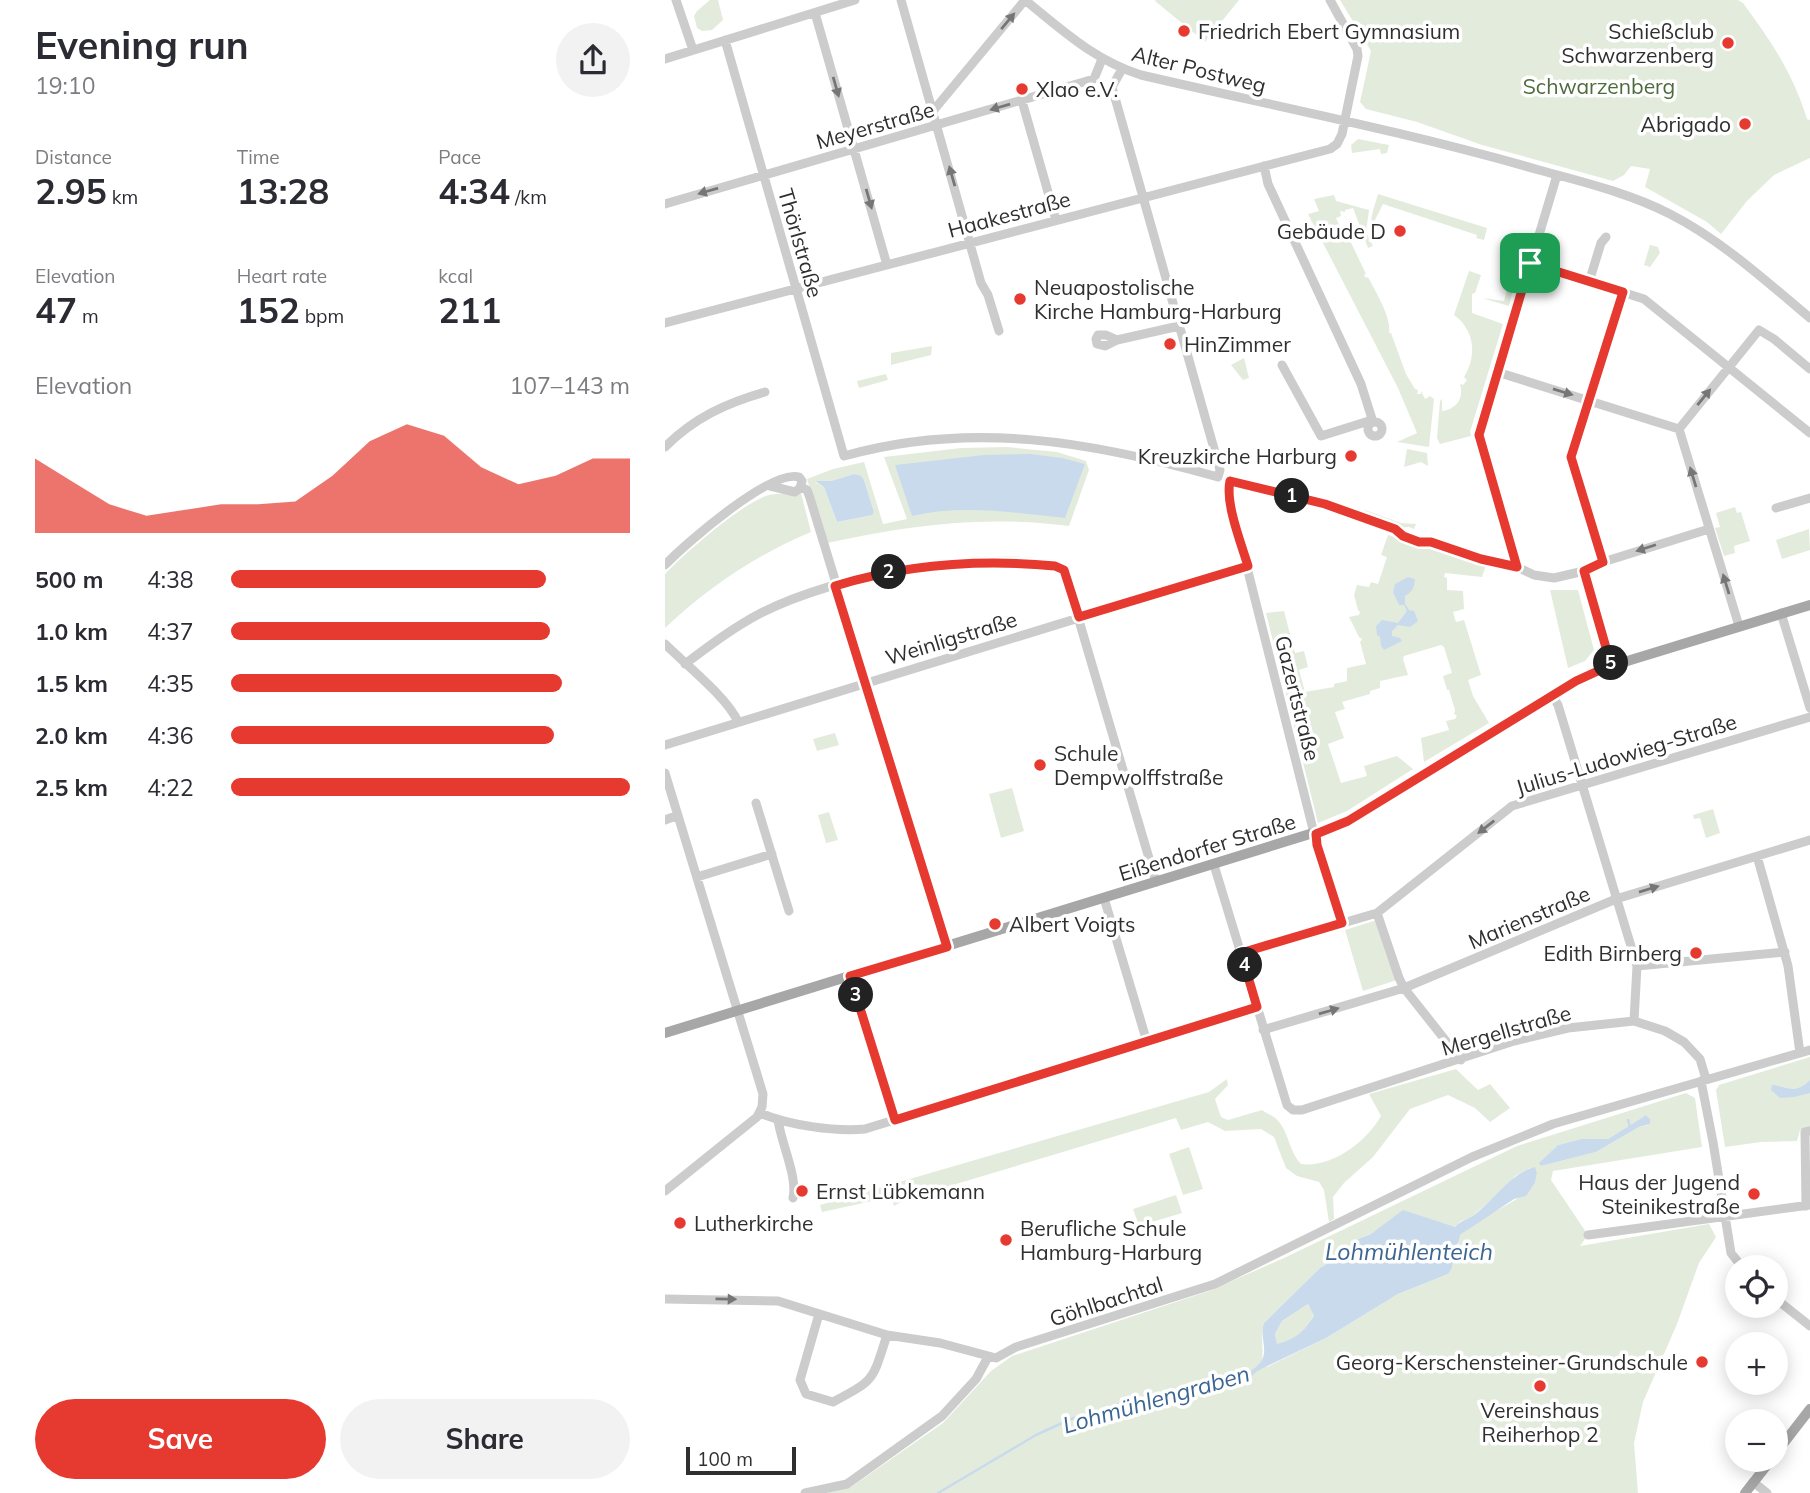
<!DOCTYPE html>
<meta charset="utf-8">
<style>
:root{--surface:#fff;--page:#f2f2f3;--text:#2b2b33;--muted:#7c7c81;--accent:#e63930}
body{margin:0;font-family:Mulish,sans-serif;background:var(--page);color:var(--text);height:100vh;display:flex;flex-direction:column;font-size:26px;white-space:nowrap}
*{box-sizing:border-box;margin:0}
p{font-size:23px;color:var(--muted)}
.icon{flex:none;width:38px;height:38px;fill:none;stroke:currentColor;stroke-width:2;stroke-linecap:round;stroke-linejoin:round}
.map{position:relative;flex:1;overflow:hidden}
.panel{display:flex;flex-direction:column;background:var(--surface);width:665px}
.panel>*{flex:none}
.tools{position:absolute;left:1060px;top:1255px;display:grid;gap:14px}
.tools a{display:grid;place-items:center;width:63px;height:63px;border-radius:50%;background:var(--surface);box-shadow:0 4px 18px #0003;font-size:35px}
.scale{position:absolute;left:21px;bottom:18px;width:110px;box-sizing:border-box;padding-left:7px;border:4px solid #2f2f2f;border-top:0;font-size:19px;line-height:24px;white-space:nowrap;color:#2f2f2f;-webkit-text-stroke:5px #fff;paint-order:stroke}
.pin{position:absolute;display:grid;place-items:center;width:60px;height:60px;color:#fff;margin:-30px;border-radius:14px;box-shadow:0 4px 10px #0006}
.km{position:absolute;width:35px;height:35px;margin:-18px;border-radius:50%;background:#222;color:#fff;font-size:19px;line-height:35px;text-align:center}
.round{display:grid;place-items:center;flex:none;width:74px;height:74px;border-radius:37px;background:var(--page)}
.overview{display:flex;align-items:center;justify-content:space-between;height:119px;padding:0 35px}
h1{font-size:38px;font-weight:700;line-height:52px}
.figures{display:grid;grid-template-columns:repeat(3,1fr);gap:10px;height:119px;padding:7px 35px}
.figures div{display:grid;align-content:center}
.figures b{font-size:35px;font-weight:700}
.figures small{font-size:19px;font-weight:400}
.figures p{font-size:19px}
.chart{height:196px;padding:14px 35px}
.chart p{display:flex;justify-content:space-between}
.chart svg{width:100%;height:126px;margin-top:7px;fill:var(--accent);opacity:.7}
.action{display:flex;gap:14px;margin-top:auto;padding:14px 35px}
.action a{flex:1;height:80px;border-radius:42px;background:var(--accent);color:#fff;font-size:28px;font-weight:700;line-height:80px;text-align:center}
.action a+a{background:var(--page);color:var(--text)}
ul{padding:0 35px;list-style:none;font-size:23px}
li{display:grid;grid-template-columns:112px 84px 1fr;align-items:center;height:52px}
li i{height:18px;border-radius:9px;background:var(--accent)}
main{display:flex;flex:1;min-height:0}
.map>svg:first-child{display:block}
.green{fill:#e3ecdc;fill-rule:evenodd}
.water{fill:#c8daec;fill-rule:evenodd}
.lines{fill:none;stroke-linecap:round;stroke-linejoin:round}
.stream{stroke:#c8daec;stroke-width:2.5}
.minor{stroke:#ccc;stroke-width:9}
.major{stroke:#a7a7a7;stroke-width:10}
.oneway{fill:#767676}
.route-casing{stroke:#fff;stroke-width:14}
.route{stroke:#e63930;stroke-width:9}
.poi-dot{fill:#e63930;stroke:#fff;stroke-width:2.5}
.labels{text-anchor:middle;dominant-baseline:central;stroke-width:7;stroke-linejoin:round;paint-order:stroke}
.poi-label{font-size:21px;fill:#2f2f2f;stroke:#fff;text-anchor:start}
.street-label{font-size:21px;fill:#2f2f2f;stroke:#fff}
.park-label{font-size:21px;fill:#4c6b3c;stroke:#fff}
.water-label{font-size:23px;font-style:italic;fill:#3c6692;stroke:#fff}
</style>
<main>
<section class="panel">
<div class="overview"><div><h1>Evening run</h1><p>19:10</p></div><a class="round"><svg class="icon" aria-label="share" viewBox="0 0 24 24"><path d="M12 15V3M7 8l5-5 5 5M5 13v7h14v-7"/></svg></a></div>
<div class="figures">
<div><p>Distance</p><b>2.95<small> km</small></b></div>
<div><p>Time</p><b>13:28</b></div>
<div><p>Pace</p><b>4:34<small> /km</small></b></div>
</div>
<div class="figures">
<div><p>Elevation</p><b>47<small> m</small></b></div>
<div><p>Heart rate</p><b>152<small> bpm</small></b></div>
<div><p>kcal</p><b>211</b></div>
</div>
<div class="chart"><p><span>Elevation</span>107–143 m</p>
<svg viewBox="0 0 160 44" preserveAspectRatio="none"><path d="M0 44V18L10 26L20 34L30 38L40 36L50 34L60 34L70 33L80 24L90 12L100 6L110 10L120 21L130 27L140 24L150 18L160 18V44z"/></svg>
</div>
<ul>
<li><b>500 m</b>4:38<i style="width:79%"></i></li>
<li><b>1.0 km</b>4:37<i style="width:80%"></i></li>
<li><b>1.5 km</b>4:35<i style="width:83%"></i></li>
<li><b>2.0 km</b>4:36<i style="width:81%"></i></li>
<li><b>2.5 km</b>4:22<i style="width:100%"></i></li>
</ul>
<div class="action"><a>Save</a><a>Share</a></div>
</section>
<div class="map">
<svg width="1145" height="1493" viewBox="0 0 1145 1493">
<rect width="100%" height="100%" fill="#fff"/>
<path class="green" d="M45,0H53L58,20L47,30L37,31L32,28L29,16L32,11Z
M491,0H574L540,42L490,1Z
M675,0H1073L1078,3C1106,41 1128,73 1142,119L1145,120V158L1109,175L1082,201L1056,234L1042,222L980,187L985,169L966,166L959,175L948,181L817,145L752,122L701,109L695,102L706,51Z
M693,139L724,145L722,153L716,154L715,149L687,153L686,145Z
M713,194L822,228L819,240L811,238L812,235L718,204L707,226L711,243C701,226 708,212 713,194Z
M669,195L671,201L704,210L701,232L708,246L703,248L688,208L680,210V212L675,211L676,216L671,218L677,231L680,230L701,274L699,275L701,278L703,277C711,292 727,319 724,333H726L741,374L750,389L753,390L752,394H756V391L760,399L765,396L769,399L764,447L732,442L752,433L733,388L643,214L654,211L649,199Z
M985,245L993,247L995,253L985,267L979,265Z
M804,271L816,275L810,293L807,294V313L838,324L805,432L806,436L775,444L772,438L775,401L777,399V411C792,409 799,398 795,384L798,385L802,380L799,377C812,356 810,330 789,315Z
M847,272L852,273L844,306L817,298L839,301Z
M267,346L266,355L226,365V353Z
M579,358L584,378L578,380L566,365Z
M221,374L223,380L194,388L192,381Z
M342,447L392,452L421,461L424,470L404,526C319,515 245,525 162,543L142,479L168,469L199,462L218,524L242,519L219,457L296,448ZM189,474L199,480L209,512L206,515L172,522L159,487L150,482L166,481Z
M742,449L762,453L763,466L756,462L739,467Z
M136,493L146,532C91,555 44,587 0,628V574C19,554 78,502 104,495C113,493 126,494 136,493Z
M1070,507L1072,513L1076,512L1085,541L1069,546L1070,553L1059,556L1050,528L1055,527L1051,513Z
M700,510L736,523L751,524L749,529L744,527L732,528L702,517Z
M1144,529L1145,550L1117,559L1111,540Z
M723,535L821,565L817,577L780,573L779,577L782,578V590L798,591L799,609L788,612L791,622L799,620L816,675L803,680L808,696L824,723L759,762L756,738L784,730L781,721L790,719L792,716L789,714L790,710L784,690H782L778,676L787,673L779,647L776,645L739,656L738,659L743,675L715,681V688L705,691V694L677,702L680,709L670,712L679,738L663,744L676,783L702,776L699,766L732,756L748,769L682,811L653,823L601,613L619,611L630,653L639,651L643,667L634,670L640,692L669,687V684L682,681V668L701,664L695,642L697,639L694,637L684,617L694,615L695,612L693,610L689,595L692,585L704,587L706,582L713,584L722,557L716,555Z
M885,590H913L929,650L920,661L903,668Z
M170,733L174,745L152,751L148,739Z
M347,788L359,831L336,838L324,794Z
M1048,809L1055,833L1041,838L1035,818L1029,819L1028,815Z
M164,812L173,840L161,843L153,815Z
M712,920L732,980L698,991L680,930Z
M1145,1057V1127L1135,1130L1132,1141L1096,1142L1060,1147L1051,1090L1054,1085Z
M791,1069L813,1090L825,1084L845,1108L825,1122L810,1108L783,1095L745,1109L708,1157L679,1183L668,1197L669,1219L664,1222L659,1190L654,1182L632,1176L621,1168L609,1137L596,1129L560,1131L543,1122L516,1130L511,1118L241,1199L229,1206L226,1197L157,1212L155,1205L544,1092L562,1079L563,1085L550,1099L556,1117L563,1120L597,1110C604,1115 610,1116 615,1123C624,1135 625,1153 636,1164C667,1168 701,1142 716,1116L704,1094Z
M1021,1093L1030,1098L1037,1147L888,1171L886,1180L923,1235L915,1246L1044,1224L1051,1237L1034,1263L1012,1324L978,1402L969,1443L973,1493H161L186,1487L278,1423L326,1371L347,1356L544,1291L619,1258L852,1146ZM981,1115L985,1119L983,1125L974,1127L931,1152L876,1166L875,1163L893,1145L916,1139H943ZM865,1168L872,1172C871,1176 871,1180 870,1183C862,1197 827,1212 813,1221C807,1225 801,1231 795,1235C795,1244 790,1244 789,1251C787,1261 790,1266 783,1274L733,1294L661,1338L602,1367L597,1360C599,1348 595,1334 599,1323L655,1268L679,1253L693,1239L706,1234L790,1227L796,1221L805,1218L844,1185L850,1176Z
M524,1147L538,1189L518,1195L504,1154Z
M511,1195L517,1213L474,1226L468,1209Z
M643,1304L649,1316C639,1331 630,1340 612,1345L610,1334L617,1321Z"/>
<path class="water" d="M365,454L397,458L420,464L400,518C349,513 298,504 247,516L230,465L319,455Z
M189,474L196,476L199,480L209,512L207,515L172,522L159,487L150,481H166Z
M743,577L750,579C749,588 748,591 740,596V604L744,610L749,611L753,621L745,627L733,625L727,631V636L735,638L737,641L719,650L716,646L715,637L712,635L711,626L717,620L733,623L742,611L739,605H734L728,592L730,584Z
M1145,1080V1093L1129,1097L1115,1098L1106,1090L1107,1085H1109C1125,1089 1132,1093 1145,1080Z
M981,1115L985,1119V1124L974,1127L931,1152L876,1166L874,1163L893,1145L916,1139H943Z
M870,1167L872,1173L870,1183L861,1196L849,1199L795,1235C795,1243 790,1244 789,1251C787,1261 790,1266 783,1274L733,1294L661,1338L592,1371L586,1377L506,1396L465,1402V1400C492,1396 585,1384 597,1360C603,1348 594,1335 599,1323L655,1268L679,1253L693,1239L706,1234L738,1210L790,1227C796,1220 802,1220 809,1215C828,1201 847,1172 870,1167ZM643,1304L649,1316C639,1331 630,1340 612,1344L610,1334L617,1321Z"/>
<g class="lines">
<path class="stream" d="M963,1120L965,1127
M273,1493L371,1435L406,1419L468,1400"/>
<path class="minor" d="M11,0L28,50
M236,0L316,283L323,295L334,331
M360,0C397,30 429,60 476,75C609,106 743,132 874,170C918,182 964,193 1005,214C1056,240 1101,281 1145,318
M150,13L222,265
M60,40L179,456C307,420 428,442 553,477L555,470L447,87L457,69
M0,59L190,0
M357,101L391,220
M268,111L360,0
M599,166L603,184L696,384L708,422
M0,204L429,79L437,59
M865,263L979,299L1145,433
M924,282L936,243L941,237
M0,323L665,149L672,144L677,134L693,56L692,49L665,0
M452,340L441,335H433L431,339L432,344L440,346L452,340L514,326
M617,365L656,436L707,420
M832,372L1014,429
M703 429a7 7 0 1 1 14 0a7 7 0 1 1-14 0Z
M0,447C29,418 61,403 100,392
M136,487L142,490L145,498L282,947
M1111,508L1145,498
M938,562L906,457L958,292
M0,565C20,544 106,469 134,477L137,481L135,488L130,492L105,486
M852,567L814,435L892,175
M919,571L946,665
M1116,613L1145,708
M1074,626L1014,429L1094,330L1109,339L1145,369
M0,644C20,664 63,698 73,722
M20,664C44,646 69,627 96,613C171,575 312,548 395,567L400,573L491,882
M887,695L893,705L972,966L969,1021
M0,745L583,566
M0,773L98,1094L97,1107L92,1117L0,1191
M91,803L124,911
M0,820L13,815
M1092,856L1123,966L1135,1053
M549,865L622,1105L628,1110H637L849,1041L903,1028L969,1021L1000,1031L1019,1042L1035,1059L1041,1079
M32,877L107,854
M439,898L482,1042
M712,913L734,978L739,988L796,1060
M677,923L652,845L568,512L564,487L565,480L660,504L730,529C741,538 751,542 766,542L816,559L852,567L869,575L889,578L919,571L938,562L1044,529
M576,953L712,913L847,806L1145,717
M972,966L1120,952
M185,976L230,1120
M598,1030L739,988L951,899L1145,840
M1036,1081L1048,1142L1066,1253L1077,1267
M95,1113C124,1125 169,1132 200,1129L592,1008
M113,1120C116,1143 133,1177 128,1198
M1141,1206L1140,1132L1145,1131
M923,1235L1145,1205
M0,1299L113,1301L222,1335L275,1343L331,1358L351,1347L550,1284L807,1157L888,1124L1145,1050
M1111,1299L1145,1326
M154,1314L135,1380L141,1394L168,1402C211,1379 207,1381 222,1335
M1088,1482L1102,1493
M140,1493L182,1484L277,1416L311,1379L323,1357"/>
<path class="major" d="M0,1033L674,825L911,681L933,670L1145,605
M1111,1453L1145,1409
M1080,1493L1106,1460"/>
</g>
<defs><path id="oneway-solid" d="M-6-.8H1V-3.2L6.5 0L1 3.2V.8H-6Z" transform="scale(1.75)"/></defs>
<g class="oneway">
<use href="#oneway-solid" transform="translate(343 21) rotate(-50)"/>
<use href="#oneway-solid" transform="translate(171 87) rotate(74)"/>
<use href="#oneway-solid" transform="translate(335 107) rotate(164)"/>
<use href="#oneway-solid" transform="translate(287 176) rotate(-106)"/>
<use href="#oneway-solid" transform="translate(43 191) rotate(164)"/>
<use href="#oneway-solid" transform="translate(204 199) rotate(74)"/>
<use href="#oneway-solid" transform="translate(898 392) rotate(17)"/>
<use href="#oneway-solid" transform="translate(1039 397) rotate(-51)"/>
<use href="#oneway-solid" transform="translate(1028 477) rotate(-107)"/>
<use href="#oneway-solid" transform="translate(981 548) rotate(162)"/>
<use href="#oneway-solid" transform="translate(1061 584) rotate(-107)"/>
<use href="#oneway-solid" transform="translate(821 827) rotate(142)"/>
<use href="#oneway-solid" transform="translate(984 889) rotate(-17)"/>
<use href="#oneway-solid" transform="translate(664 1011) rotate(-16)"/>
<use href="#oneway-solid" transform="translate(61 1299) rotate(1)"/>
</g>
<g class="lines">
<g class="route-casing">
<path id="route" d="M865,263L958,292L906,457L938,562L919,571L946,665L911,681L683,821L651,834L652,845L677,923L576,953L592,1007L230,1120L185,976L282,947L170,586C242,564 315,559 390,566L399,570L414,617L583,566C576,543 560,503 565,481L660,504L730,529L738,536L754,542H766L816,559L852,567L814,435Z"/>
</g>
<use href="#route" class="route"/>
</g>
<g class="poi-dot">
<circle cx="519" cy="31" r="7"/>
<circle cx="1063" cy="43" r="7"/>
<circle cx="357" cy="89" r="7"/>
<circle cx="1080" cy="124" r="7"/>
<circle cx="735" cy="231" r="7"/>
<circle cx="355" cy="299" r="7"/>
<circle cx="505" cy="344" r="7"/>
<circle cx="686" cy="456" r="7"/>
<circle cx="375" cy="765" r="7"/>
<circle cx="330" cy="924" r="7"/>
<circle cx="1031" cy="953" r="7"/>
<circle cx="137" cy="1191" r="7"/>
<circle cx="1089" cy="1194" r="7"/>
<circle cx="15" cy="1223" r="7"/>
<circle cx="341" cy="1240" r="7"/>
<circle cx="1037" cy="1362" r="7"/>
<circle cx="875" cy="1386" r="7"/>
</g>
<g class="labels">
<g class="poi-label">
<text x="533" y="31">Friedrich Ebert Gymnasium</text>
<text x="1049" y="31" text-anchor="end">Schießclub<tspan x="1049" dy="24">Schwarzenberg</tspan></text>
<text x="371" y="89">Xlao e.V.</text>
<text x="1066" y="124" text-anchor="end">Abrigado</text>
<text x="721" y="231" text-anchor="end">Gebäude D</text>
<text x="369" y="287">Neuapostolische<tspan x="369" dy="24">Kirche Hamburg-Harburg</tspan></text>
<text x="519" y="344">HinZimmer</text>
<text x="672" y="456" text-anchor="end">Kreuzkirche Harburg</text>
<text x="389" y="753">Schule<tspan x="389" dy="24">Dempwolffstraße</tspan></text>
<text x="344" y="924">Albert Voigts</text>
<text x="1017" y="953" text-anchor="end">Edith Birnberg</text>
<text x="1075" y="1182" text-anchor="end">Haus der Jugend<tspan x="1075" dy="24">Steinikestraße</tspan></text>
<text x="151" y="1191">Ernst Lübkemann</text>
<text x="29" y="1223">Lutherkirche</text>
<text x="355" y="1228">Berufliche Schule<tspan x="355" dy="24">Hamburg-Harburg</tspan></text>
<text x="1023" y="1362" text-anchor="end">Georg-Kerschensteiner-Grundschule</text>
<text x="875" y="1410" text-anchor="middle">Vereinshaus<tspan x="875" dy="24">Reiherhop 2</tspan></text>
</g>
<g class="street-label">
<text transform="translate(534 69) rotate(14)">Alter Postweg</text>
<text transform="translate(210 125) rotate(-16)">Meyerstraße</text>
<text transform="translate(344 214) rotate(-15)">Haakestraße</text>
<text transform="translate(136 243) rotate(74)">Thörlstraße</text>
<text transform="translate(286 638) rotate(-17)">Weinligstraße</text>
<text transform="translate(633 698) rotate(76)">Gazertstraße</text>
<text transform="translate(961 754) rotate(-17)">Julius-Ludowieg-Straße</text>
<text transform="translate(542 847) rotate(-17)">Eißendorfer Straße</text>
<text transform="translate(864 917) rotate(-23)">Marienstraße</text>
<text transform="translate(841 1030) rotate(-16)">Mergellstraße</text>
<text transform="translate(441 1301) rotate(-18)">Göhlbachtal</text>
</g>
<g class="park-label">
<text x="934" y="86">Schwarzenberg</text>
</g>
<g class="water-label">
<text x="744" y="1251">Lohmühlenteich</text>
<text transform="translate(491 1399) rotate(-16)">Lohmühlengraben</text>
</g>
</g>
</svg>
<div class="tools">
<a><svg class="icon" aria-label="locate" viewBox="0 0 24 24"><circle cx="12" cy="12" r="6"/><path d="M12 2v4M12 18v4M2 12h4M18 12h4"/></svg></a>
<a>+</a>
<a>−</a>
</div>
<div class="scale">100 m</div>
<div class="pin" style="left:865px;top:263px;background:#1e9e55"><svg class="icon" aria-label="arrive" viewBox="0 0 24 24"><path d="M6 21V4h12l-3 4 3 4H6"/></svg></div>
<b class="km" style="left:627px;top:496px">1</b>
<b class="km" style="left:224px;top:572px">2</b>
<b class="km" style="left:191px;top:995px">3</b>
<b class="km" style="left:580px;top:965px">4</b>
<b class="km" style="left:946px;top:663px">5</b>
</div>
</main>
